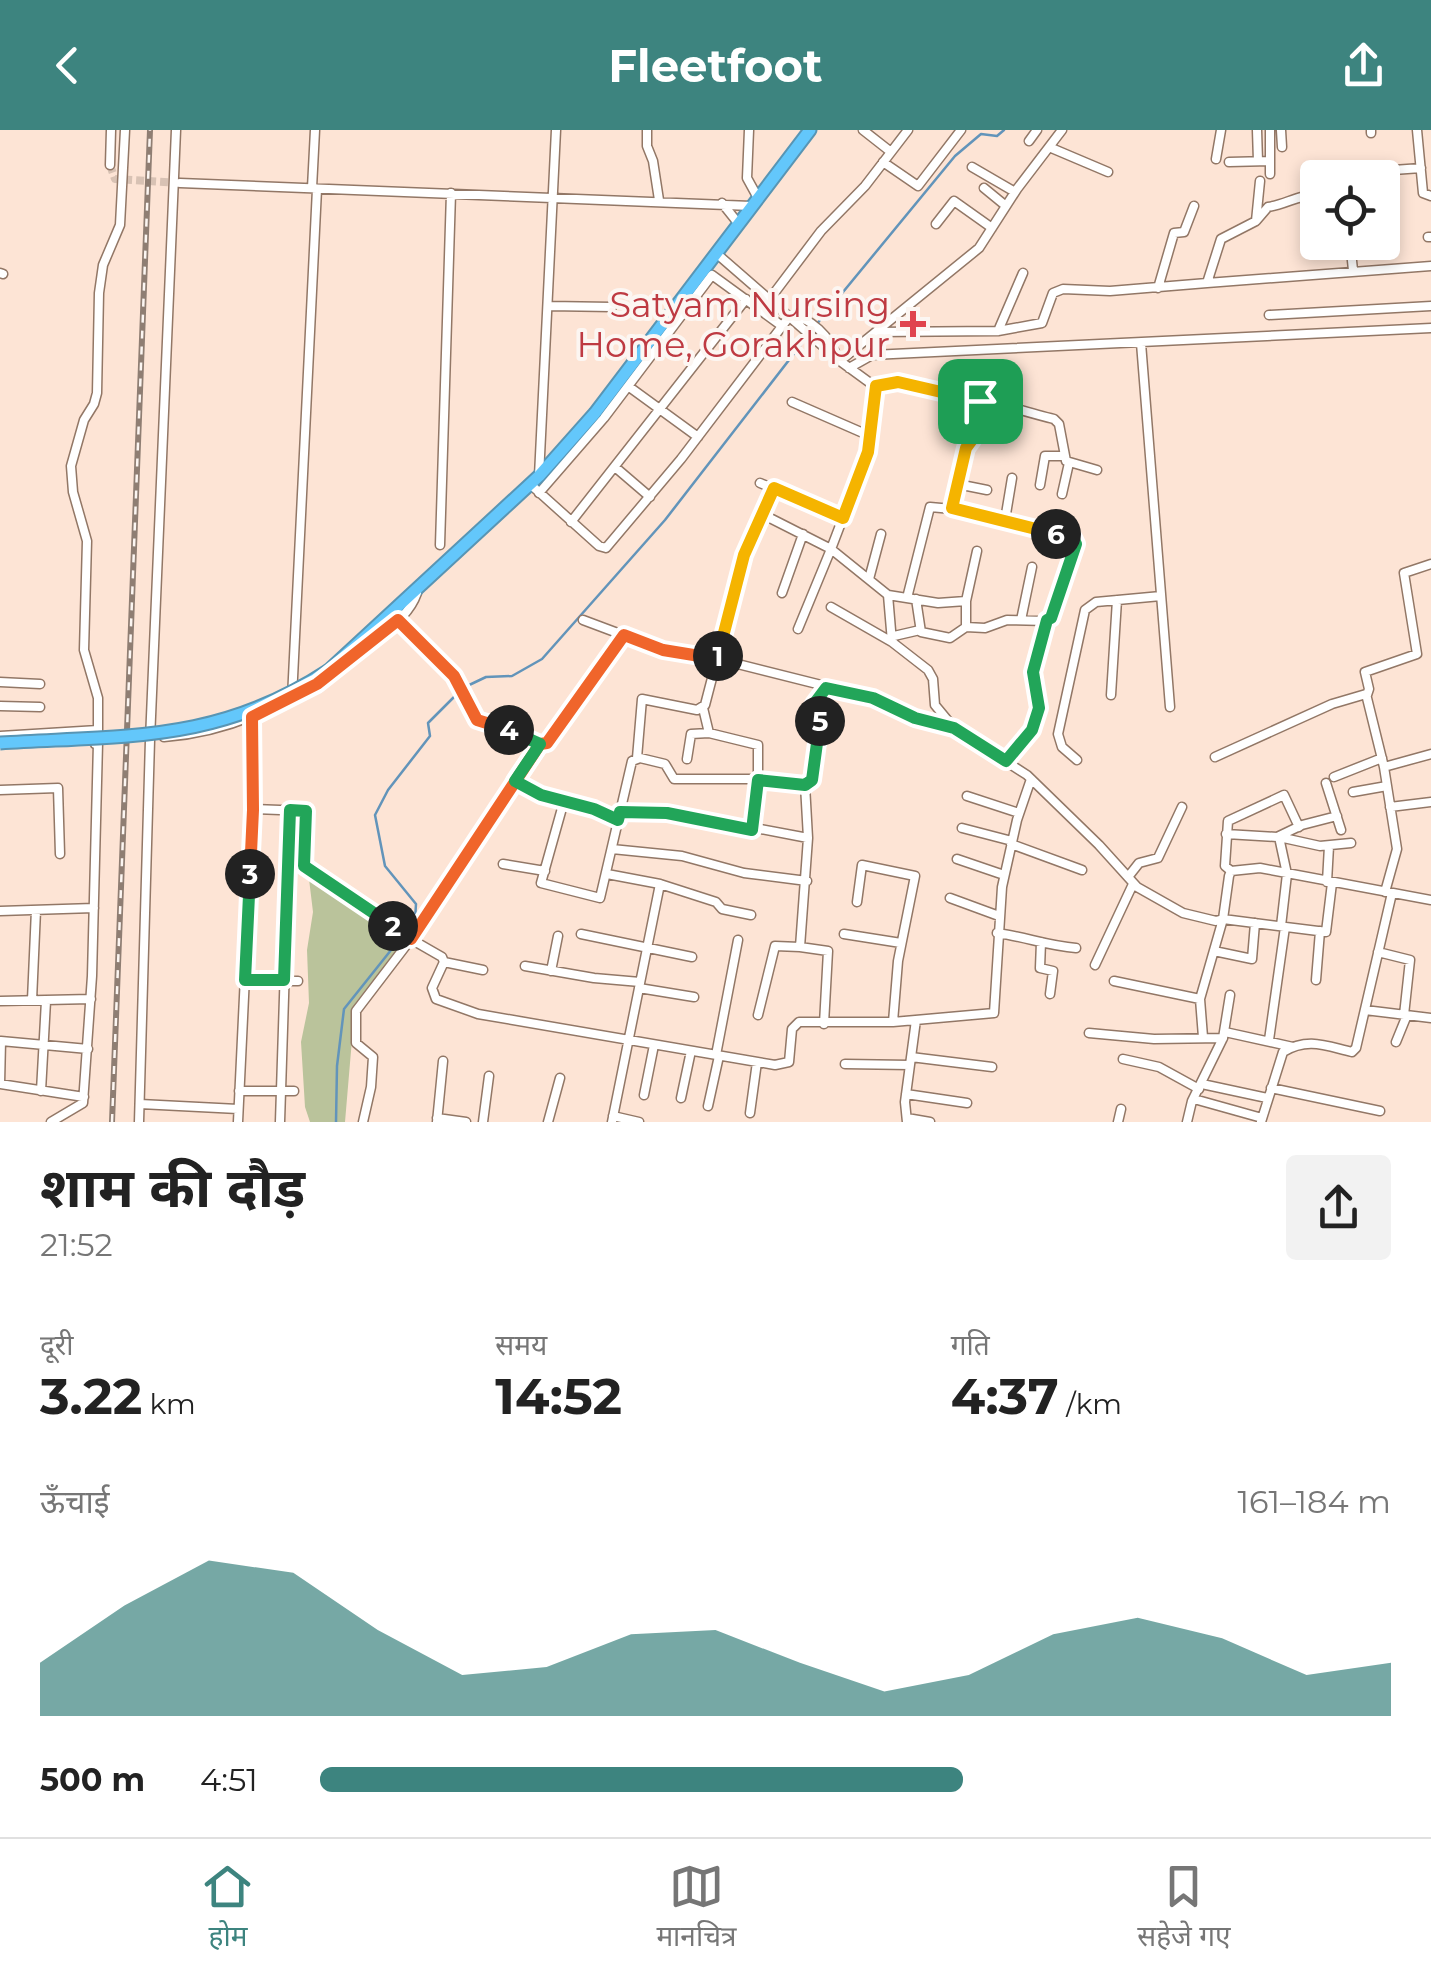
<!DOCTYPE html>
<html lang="hi">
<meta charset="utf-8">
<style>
:root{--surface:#fff;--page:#f2f2f2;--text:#222;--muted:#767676;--line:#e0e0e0;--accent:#3d847f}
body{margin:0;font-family:Montserrat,"Noto Sans Devanagari",sans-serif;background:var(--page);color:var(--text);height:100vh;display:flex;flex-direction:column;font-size:38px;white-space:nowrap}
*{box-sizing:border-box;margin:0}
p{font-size:32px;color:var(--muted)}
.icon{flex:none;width:55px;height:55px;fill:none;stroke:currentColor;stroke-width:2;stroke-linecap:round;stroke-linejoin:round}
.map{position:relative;height:992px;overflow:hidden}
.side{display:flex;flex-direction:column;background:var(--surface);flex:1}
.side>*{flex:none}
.buttons{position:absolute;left:1300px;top:30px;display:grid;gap:20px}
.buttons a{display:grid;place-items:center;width:100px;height:100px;border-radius:10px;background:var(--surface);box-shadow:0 5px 15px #0003;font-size:50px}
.pin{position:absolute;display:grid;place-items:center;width:85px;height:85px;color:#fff;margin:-42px;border-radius:20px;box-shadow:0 5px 15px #0006}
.km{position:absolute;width:50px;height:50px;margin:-25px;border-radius:50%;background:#222;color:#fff;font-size:28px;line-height:50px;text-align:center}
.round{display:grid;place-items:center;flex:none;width:105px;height:105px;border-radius:10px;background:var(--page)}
.overview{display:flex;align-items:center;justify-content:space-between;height:170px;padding:0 40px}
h1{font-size:55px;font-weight:700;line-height:75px}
.figures{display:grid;grid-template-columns:repeat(3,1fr);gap:15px;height:170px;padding:10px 40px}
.figures div{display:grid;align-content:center}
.figures b{font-size:50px;font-weight:700}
.figures small{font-size:28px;font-weight:400}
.figures p{font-size:28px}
.chart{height:280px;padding:20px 40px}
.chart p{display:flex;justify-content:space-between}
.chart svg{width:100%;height:180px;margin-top:10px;fill:var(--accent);opacity:.7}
ul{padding:0 40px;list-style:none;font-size:32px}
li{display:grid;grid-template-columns:160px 120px 1fr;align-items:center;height:75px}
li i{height:25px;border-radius:12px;background:var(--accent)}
header{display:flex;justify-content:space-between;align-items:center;height:130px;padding:0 40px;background:var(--accent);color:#fff;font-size:45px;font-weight:700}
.dock{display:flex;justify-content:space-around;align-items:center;height:140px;border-top:2px solid var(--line);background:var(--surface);font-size:28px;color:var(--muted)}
.dock a{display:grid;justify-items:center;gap:5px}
.dock .active{color:var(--accent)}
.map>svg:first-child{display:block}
.green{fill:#bac39b}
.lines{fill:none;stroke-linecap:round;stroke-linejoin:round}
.stream{stroke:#6294ba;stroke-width:2.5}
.minor-tunnel{stroke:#d8c2b4;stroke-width:8;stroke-dasharray:8 4;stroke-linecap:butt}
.minor-casing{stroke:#927766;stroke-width:11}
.highway-casing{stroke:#5895b4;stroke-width:15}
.minor{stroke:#fff;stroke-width:8}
.highway{stroke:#63c7fb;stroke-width:11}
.rail-casing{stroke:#8f7e73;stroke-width:6}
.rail{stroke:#fcf6f2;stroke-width:2.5;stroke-dasharray:8;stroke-linecap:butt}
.highway-bridge-casing{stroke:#5895b4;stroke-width:15;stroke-linecap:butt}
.highway-bridge{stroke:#63c7fb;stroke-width:11}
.split-1-casing{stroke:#fff;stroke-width:20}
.split-2-casing{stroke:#fff;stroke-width:20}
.split-3-casing{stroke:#fff;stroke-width:20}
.split-4-casing{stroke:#fff;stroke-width:20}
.split-5-casing{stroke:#fff;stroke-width:20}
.split-6-casing{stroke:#fff;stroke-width:20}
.split-7-casing{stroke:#fff;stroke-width:20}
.split-1{stroke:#f5b400;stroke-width:12}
.split-2{stroke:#f0652b;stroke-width:12}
.split-3{stroke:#22a559;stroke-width:12}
.split-4{stroke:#f0652b;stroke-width:12}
.split-5{stroke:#22a559;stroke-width:12}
.split-6{stroke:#22a559;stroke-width:12}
.split-7{stroke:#f5b400;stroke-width:12}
.health-dot{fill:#e0444e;stroke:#fcf6f2;stroke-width:4}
.labels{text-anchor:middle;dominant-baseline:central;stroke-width:8;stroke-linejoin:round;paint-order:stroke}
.health-label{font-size:35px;fill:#be3a42;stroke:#fcf6f2;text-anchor:end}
</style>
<header><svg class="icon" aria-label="back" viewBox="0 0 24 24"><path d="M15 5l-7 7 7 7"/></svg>Fleetfoot<svg class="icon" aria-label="share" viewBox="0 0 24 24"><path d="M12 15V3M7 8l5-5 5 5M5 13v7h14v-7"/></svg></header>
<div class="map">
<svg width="1431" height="992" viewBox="0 0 1431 992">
<rect width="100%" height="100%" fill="#fde4d5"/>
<path class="green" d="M309,749L358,776L405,810L355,874L345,992H310L305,977L301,912L309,873L307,820L313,782Z"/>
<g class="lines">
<path class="stream" d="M465,557L486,547L512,546L542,529L665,390L820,190L955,26L981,4L997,6L1004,0
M336,992L337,936L344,879L415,790L416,774L385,736L375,685L388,660L430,606L428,593L459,562"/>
<path class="minor-tunnel" d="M110,35L115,49L180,53"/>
<g class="minor-casing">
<path id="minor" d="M647,0V16L653,31L659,70
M749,0L747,48L758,68
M863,0L891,22
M1257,0L1258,31
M1281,0L1282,17
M1417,0L1423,63L1431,66
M1371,3V0
M1029,11L1037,0
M1049,17L1108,42
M1216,29L1221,0
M883,32L918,56L961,0
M1229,32L1270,31
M110,35L111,0
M972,37L1015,62
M1366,42L1421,38
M1270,44V0
M180,53L751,76
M312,58L315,0
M984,58L1006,76
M722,73L738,93
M1256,91L1268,77C1288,74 1296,65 1318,65
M936,94L954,71L992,98
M1428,107H1431
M1350,112L1353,140
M716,123L840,231L877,258L868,322L831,419L888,465L892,512L928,540L933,549L935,575L954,598L1027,645L1099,715L1137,757L1183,783L1216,791L1223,789L1229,746L1231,741L1260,738L1431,770
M0,143L3,144
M1207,153L1431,136
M1158,158L1174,103L1184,102L1194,76
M769,170L821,101L865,56L908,0
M549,176L612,177
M1269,185L1431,176
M998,201L1023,143
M876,202L998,201L1042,193L1053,163L1063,159L1110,161L1207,153L1221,109L1256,91L1260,51
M1141,213L1170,577
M840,231L979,118L1017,59L1062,0
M849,238L872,225L1431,198
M628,256L698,307
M876,256C930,248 1000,276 1054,289L1059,294L1066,331L1097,340
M792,272L870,306
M615,337L650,367
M539,346L556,0
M760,353L843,387
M530,354L599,416L606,418L681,329L789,187C809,184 832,209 837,228
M957,354L987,360
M1040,355L1045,326H1063
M539,363L604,288L712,145L782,196
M1062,364L1069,333
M952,379L966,318L974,307L980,271
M762,384L831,419L798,499
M1005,390L1012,348
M571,392L746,169
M440,415L451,63
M869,449L881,404
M782,463L803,404
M888,465L938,473L966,471
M907,468L930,377L952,379L1005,390L1075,411L1051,488L1047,491L1007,490L985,498L966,497V471L977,421
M916,469L921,502L950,508L966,497
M831,477L892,512L894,506L920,500
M583,490L663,520L706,526L873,568L915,588L954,598
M1021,490L1032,437
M0,552L40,554
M1111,565L1117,470
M1367,565L1369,559L1365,542L1417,524L1404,443L1431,434
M292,568L317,59
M0,576L40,577
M703,578L709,603L758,615V650L752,700
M252,587L253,679L306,681L304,737L402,804L442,827L444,832L432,858L436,869L478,884L775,935L789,932L792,899L799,892H893L994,883L1002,757L1017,690L1031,649
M0,606L98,600
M164,607C244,601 310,562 371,512C390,497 409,486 417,463
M98,612V568L84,520L87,411L73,362L71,336L84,290L94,274L97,263L99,163L103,135L120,95L125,0
M539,614L547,613L624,505
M1215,627L1332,574L1366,564L1384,637L1397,719L1385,762
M637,628L642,569L697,580L705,575L744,425L774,358
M687,629L691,604L709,603
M1077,630L1062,617L1058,604L1085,480L1096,472L1161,466
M1007,631L1032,600L1039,578L1033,542L1047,491
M1384,637L1431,624
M1334,647L1382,628
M515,651L541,665L594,679L618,690
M1326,653L1341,700
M805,655L808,708L800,817L828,821L824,894
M0,660L58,658L60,724
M1353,662L1387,656
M967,666L1019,683
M564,671L541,753L600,768L632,631L640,628L665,634L674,649H749L805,655L812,650L820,588L814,574L826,558
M1390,677L1431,672
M620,682L687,685L808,708
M962,698L1012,711
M1226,704L1277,707L1302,695L1337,686
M1011,714L1082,740
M612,719L682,726L744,743L807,751
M957,729L1004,745
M503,734L545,741
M1231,741L1225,736L1228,691L1284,665L1299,697
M607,744L660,754L716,772L722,779L751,785
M1128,747L1139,733L1158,728L1182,677
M1327,752L1329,716
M950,768L999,786
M857,772L862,735L915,746L898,831L893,892
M0,781L94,778
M1281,796L1287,744L1279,707L1320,716L1351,713
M997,803C1026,807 1048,816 1076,818
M581,804L692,827
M844,804L901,813
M1041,812L1040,838L1053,841L1050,864
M1214,821L1252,829L1255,793
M1378,822L1410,830L1404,885
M444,832L483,840
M1095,835L1133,754
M525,836L594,848L640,852
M551,841L558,806
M245,850L298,851
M1316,850L1320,801
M1114,851L1200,869
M639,858L694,867
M32,870L36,780
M0,871L91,869
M1365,880L1431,888
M758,885L775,816L800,817
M1225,902L1293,917
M1089,903L1154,909L1223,908
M1203,907L1200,869L1223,789L1326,802L1332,753
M1269,910L1285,797
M1396,912L1407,885
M716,925L738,810
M911,927L992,937
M1123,929L1159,937L1199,959
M845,934L910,935
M0,954L1,911L88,919
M0,954L84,967
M1202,954L1267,968
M1271,958L1380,981
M41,961L46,871
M239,961H294
M906,964L967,973
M644,965L654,915
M681,968L691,921
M1194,969L1262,988
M140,974L238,979
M708,976L719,926
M750,983L757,932
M613,986L639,992
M437,988L466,992
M907,988L930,992
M51,992L83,973L92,846L98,613L95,614
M139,992L150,610L176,0
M238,992L253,679
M280,992L290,680
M363,992L371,957L373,927L356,913V881L411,809L539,614L529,607L477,590L454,546L398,490
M437,992L443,931
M483,992L489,946
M548,992L560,948
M612,992L660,754
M907,992L905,972L916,890
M1118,992L1121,979
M1187,992L1192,971L1223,908L1230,865
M1261,992L1283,922C1308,907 1326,916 1352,922L1356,918L1392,763"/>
</g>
<g class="highway-casing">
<path id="highway" d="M329,540L539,346L595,283L810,0"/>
</g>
<use href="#minor" class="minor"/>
<use href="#highway" class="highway"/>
<g class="rail-casing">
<path id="rail" d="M112,992L150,0"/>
</g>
<use href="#rail" class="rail"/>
<g class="highway-bridge-casing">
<path id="highway-bridge" d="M0,613C127,605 218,613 329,540"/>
</g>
<use href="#highway-bridge" class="highway-bridge"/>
</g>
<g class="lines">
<g class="split-1-casing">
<path id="split-1" d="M718,526L744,425L774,358L843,388L868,322L876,256L898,252L980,271"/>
</g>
<g class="split-2-casing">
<path id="split-2" d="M393,796L411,809L540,614L547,613L624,505L663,520L718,529V526"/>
</g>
<g class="split-3-casing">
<path id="split-3" d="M250,744L245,850H284L290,680L306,681L304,736L393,796"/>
</g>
<g class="split-4-casing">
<path id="split-4" d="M250,744L253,680L252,587L317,554L398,490L454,546L477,590L509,600"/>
</g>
<g class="split-5-casing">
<path id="split-5" d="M509,600L540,614L515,651L541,665L594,679L618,690L620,682L667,683L752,700L758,650L805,655L812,650L820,591"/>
</g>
<g class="split-6-casing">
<path id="split-6" d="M820,591L814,574L826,558L873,568L915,588L954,598L1006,631L1032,600L1039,578L1033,542L1047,490L1051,488L1076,414L1073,408L1056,404"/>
</g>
<g class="split-7-casing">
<path id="split-7" d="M980,271L974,307L966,318L952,378L1056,404"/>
</g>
<use href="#split-1" class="split-1"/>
<use href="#split-2" class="split-2"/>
<use href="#split-3" class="split-3"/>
<use href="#split-4" class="split-4"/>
<use href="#split-5" class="split-5"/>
<use href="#split-6" class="split-6"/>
<use href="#split-7" class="split-7"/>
</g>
<path class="health-dot" d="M908 179h10v10h10v10h-10v10h-10v-10h-10v-10h10z"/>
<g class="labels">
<g class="health-label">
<text x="890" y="174">Satyam Nursing<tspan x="890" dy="40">Home, Gorakhpur</tspan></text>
</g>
</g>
</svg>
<div class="buttons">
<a><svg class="icon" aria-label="locate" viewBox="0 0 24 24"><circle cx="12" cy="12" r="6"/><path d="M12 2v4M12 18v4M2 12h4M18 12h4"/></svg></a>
</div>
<div class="pin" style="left:980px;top:271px;background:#1e9e55"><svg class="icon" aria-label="arrive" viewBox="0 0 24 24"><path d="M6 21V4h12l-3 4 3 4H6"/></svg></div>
<b class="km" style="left:718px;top:526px">1</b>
<b class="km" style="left:393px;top:796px">2</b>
<b class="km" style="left:250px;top:744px">3</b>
<b class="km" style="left:509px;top:600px">4</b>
<b class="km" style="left:820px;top:591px">5</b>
<b class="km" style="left:1056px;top:404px">6</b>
</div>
<section class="side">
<div class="overview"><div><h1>शाम की दौड़</h1><p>21:52</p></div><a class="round"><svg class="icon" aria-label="share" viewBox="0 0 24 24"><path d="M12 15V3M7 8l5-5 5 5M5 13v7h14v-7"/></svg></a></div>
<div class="figures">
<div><p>दूरी</p><b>3.22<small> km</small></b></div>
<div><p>समय</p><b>14:52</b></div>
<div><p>गति</p><b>4:37<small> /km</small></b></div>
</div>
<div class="chart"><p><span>ऊँचाई</span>161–184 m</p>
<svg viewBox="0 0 160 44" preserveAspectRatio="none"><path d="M0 44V31L10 17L20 6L30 9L40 23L50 34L60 32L70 24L80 23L90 31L100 38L110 34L120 24L130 20L140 25L150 34L160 31V44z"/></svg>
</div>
<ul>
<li><b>500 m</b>4:51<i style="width:60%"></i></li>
</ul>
</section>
<nav class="dock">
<a class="active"><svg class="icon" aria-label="home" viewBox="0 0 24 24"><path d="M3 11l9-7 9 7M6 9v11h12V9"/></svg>होम</a>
<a><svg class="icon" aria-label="map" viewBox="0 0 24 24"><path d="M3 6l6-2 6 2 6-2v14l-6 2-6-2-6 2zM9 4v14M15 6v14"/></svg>मानचित्र</a>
<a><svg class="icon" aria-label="saved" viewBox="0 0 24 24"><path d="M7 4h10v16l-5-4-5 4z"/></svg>सहेजे गए</a>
</nav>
